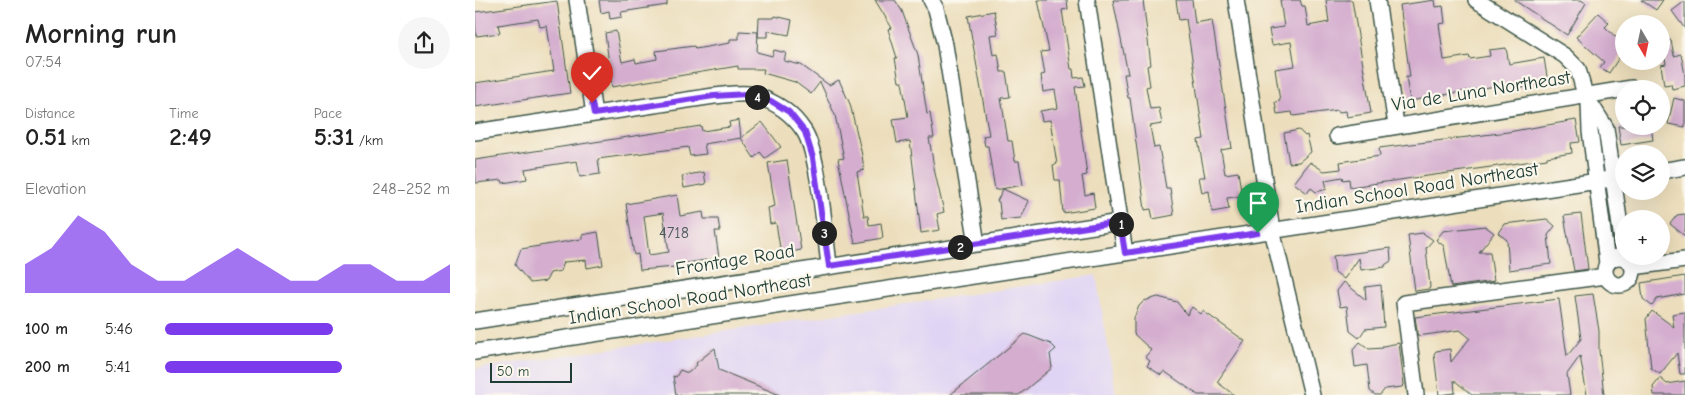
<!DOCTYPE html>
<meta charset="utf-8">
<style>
:root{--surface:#fff;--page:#f6f6f6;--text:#222;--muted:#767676;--accent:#7c3aed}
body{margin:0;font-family:"Comic Neue",sans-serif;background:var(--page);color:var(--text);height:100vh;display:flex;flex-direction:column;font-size:19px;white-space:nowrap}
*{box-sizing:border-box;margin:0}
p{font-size:16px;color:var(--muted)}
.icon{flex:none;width:28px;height:28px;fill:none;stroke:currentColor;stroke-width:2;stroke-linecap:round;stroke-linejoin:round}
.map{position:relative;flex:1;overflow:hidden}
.details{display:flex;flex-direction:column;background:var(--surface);width:475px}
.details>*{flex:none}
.needle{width:32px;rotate:171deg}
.tools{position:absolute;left:1140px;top:15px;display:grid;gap:10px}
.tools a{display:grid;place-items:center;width:55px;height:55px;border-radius:50%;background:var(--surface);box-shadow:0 5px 20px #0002;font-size:25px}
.scale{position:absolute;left:15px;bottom:12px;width:82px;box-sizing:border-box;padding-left:5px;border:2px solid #1f3d34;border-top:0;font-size:14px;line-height:18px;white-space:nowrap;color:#1f3d34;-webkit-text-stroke:4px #fbf7ec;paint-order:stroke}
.pin{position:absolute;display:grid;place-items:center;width:42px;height:42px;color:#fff;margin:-51px -21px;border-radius:50% 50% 50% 0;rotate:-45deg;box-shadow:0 0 5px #0007}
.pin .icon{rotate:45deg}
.km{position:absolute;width:25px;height:25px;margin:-12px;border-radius:50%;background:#222;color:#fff;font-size:14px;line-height:25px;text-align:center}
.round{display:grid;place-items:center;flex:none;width:52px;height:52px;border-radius:26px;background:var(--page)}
.head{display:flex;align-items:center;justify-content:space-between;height:85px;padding:0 25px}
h1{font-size:28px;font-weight:800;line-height:38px}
.metrics{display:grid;grid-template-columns:repeat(3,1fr);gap:8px;height:85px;padding:5px 25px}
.metrics div{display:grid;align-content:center}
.metrics b{font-size:25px;font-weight:800}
.metrics small{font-size:14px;font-weight:400}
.metrics p{font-size:14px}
.chart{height:140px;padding:10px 25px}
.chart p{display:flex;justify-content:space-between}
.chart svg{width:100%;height:90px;margin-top:5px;fill:var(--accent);opacity:.7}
ul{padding:0 25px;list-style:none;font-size:16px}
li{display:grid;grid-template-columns:80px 60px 1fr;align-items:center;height:38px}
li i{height:12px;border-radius:6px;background:var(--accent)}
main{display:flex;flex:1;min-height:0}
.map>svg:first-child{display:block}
.built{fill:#e0d4f4}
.building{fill:#d4adcf;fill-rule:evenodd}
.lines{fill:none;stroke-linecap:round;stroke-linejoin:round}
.minor-casing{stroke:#3e5548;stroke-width:18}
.minor{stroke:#fff;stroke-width:15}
.route-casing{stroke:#fff;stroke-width:10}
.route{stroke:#7c3aed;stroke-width:6}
.labels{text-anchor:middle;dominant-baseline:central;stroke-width:4.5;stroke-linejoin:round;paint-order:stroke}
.number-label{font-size:16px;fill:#4c595b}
.street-label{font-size:19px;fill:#1f3d34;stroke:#fbf7ec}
</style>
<main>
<section class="details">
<div class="head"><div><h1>Morning run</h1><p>07:54</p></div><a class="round"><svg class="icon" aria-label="share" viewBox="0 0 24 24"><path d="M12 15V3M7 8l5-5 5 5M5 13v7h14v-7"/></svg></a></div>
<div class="metrics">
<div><p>Distance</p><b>0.51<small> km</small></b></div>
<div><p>Time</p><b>2:49</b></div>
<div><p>Pace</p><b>5:31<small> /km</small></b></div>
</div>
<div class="chart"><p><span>Elevation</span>248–252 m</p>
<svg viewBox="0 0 160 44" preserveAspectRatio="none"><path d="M0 44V30L10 22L20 6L30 14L40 30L50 38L60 38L70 30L80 22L90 30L100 38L110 38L120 30L130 30L140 38L150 38L160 30V44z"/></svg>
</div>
<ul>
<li><b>100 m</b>5:46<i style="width:59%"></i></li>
<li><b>200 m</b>5:41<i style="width:62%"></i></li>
</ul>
</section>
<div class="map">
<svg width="1210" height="395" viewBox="0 0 1210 395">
<rect width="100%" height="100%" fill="#fbf7ec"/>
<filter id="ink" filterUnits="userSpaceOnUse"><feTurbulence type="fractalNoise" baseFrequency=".02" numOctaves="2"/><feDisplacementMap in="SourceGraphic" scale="10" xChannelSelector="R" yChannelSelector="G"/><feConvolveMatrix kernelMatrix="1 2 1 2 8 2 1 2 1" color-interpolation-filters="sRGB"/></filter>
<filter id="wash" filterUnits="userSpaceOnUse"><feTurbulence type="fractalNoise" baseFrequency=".0096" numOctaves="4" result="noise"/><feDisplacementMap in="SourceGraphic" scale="20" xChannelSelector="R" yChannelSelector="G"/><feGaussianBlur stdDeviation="1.12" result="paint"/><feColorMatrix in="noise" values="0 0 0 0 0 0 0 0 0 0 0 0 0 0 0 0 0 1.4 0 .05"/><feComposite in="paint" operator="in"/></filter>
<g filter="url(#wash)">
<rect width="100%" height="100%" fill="#ecdebc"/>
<path class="built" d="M621,275L641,395H0V369Z"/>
<g id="blocks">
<path class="building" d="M124,0H192V5L146,12L147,17L135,19L134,11L126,13Z
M400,0H420L427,11L443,55L452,114L455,113L459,138H454L460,173L469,212L462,214L465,230L446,233L435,141L422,143L418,119L433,117L427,82H424L420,58H422L413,29L417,28Z
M563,0H592L593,9L587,10L596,69H598L599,78L608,77L610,86L600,87L612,175L607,176L610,195L618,193L620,208L588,213L585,180H580L578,165L582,164L575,120L567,121L565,111L583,108L580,90L568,92L566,75L570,74L566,52L574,51Z
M638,0H668L676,65L672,66L675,86L671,87L675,109L684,108L687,124L675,126L679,148L684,147L691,188H695L699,215L678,219L676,209L670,210L655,98H653L649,74H653Z
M701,0H717L720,23L737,20L757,148L746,150L750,174L763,172L767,196L752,198L754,209L737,212L734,191L727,193L724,177H730L723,140L729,139L711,19L704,20Z
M805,0H825L827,6H830L833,26L854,22L851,0H877L896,113L872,117L871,111L864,112L863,110L818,116L817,112L802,114L800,102L805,101L800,69L820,66L816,42L797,45L794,29L809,27Z
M960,0L961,7L968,6L970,23L964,24L969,60L994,56L995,59L1015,56L1014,50L1031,48L1034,64L1069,58L1073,83L1044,88L1043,82L935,101L931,77H935L925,5Z
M1039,0H1106L1111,3L1092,35Z
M1166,0H1188L1181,10Z
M82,1L95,93L0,107V83L79,71L72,26L65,27L63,19L23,25L25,33L1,36L0,12Z
M1210,1V29L1197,11Z
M519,11L523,34L515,35L518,55L523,54L526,72H531L535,97L526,98L533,141H537L540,161H544L548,185L520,190L513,146H510L508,136L514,135L493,16Z
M1123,13L1134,23L1130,27L1143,39L1149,31V50L1134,73L1125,67L1129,62L1101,37Z
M300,16L317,20L314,35L293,31V37H283L284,18H299Z
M141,31L147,62L160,59L161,63L182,59L181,51L219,46L220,49L255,43V39H264V31L283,32L282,52L297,56L299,50L311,53L309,61L326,65L354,85L364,80L375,104L387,155L389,170L382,172L389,216H393L394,225L406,223L408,238L380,243L363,159L369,158L360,115L345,82L336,94L320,82L288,73L289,69H263V66L137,87L130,33Z
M1196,40L1199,56L1206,54L1210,75V86L1197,89L1196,84L1189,85L1186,65L1191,64L1187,42Z
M1199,98L1210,101V127L1193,124Z
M264,120L266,138L287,122L306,147L290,158L285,152L279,158L266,138L229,144L231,154L215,156L213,147L123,159L125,174L105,177L102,161L50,169L52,179L28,183L27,180L1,183L0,160L226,126L227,131L255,127L254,122Z
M1101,120L1105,142L1096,143L1097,153L1072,157V159L875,187L874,179L868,180L867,177L850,180L852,189L841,192L836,188L832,193L819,183L835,162L849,171L866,169L865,162L905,156L904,148L1033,132Z
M1143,126H1176L1178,140L1146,145Z
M824,130L830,136L832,135L836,152L824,162L814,163L809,133Z
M312,160L326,250L306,254L301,223L295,224L293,208L300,206L293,163Z
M229,172L231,184L209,188L207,176Z
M528,189L554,201L546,218L526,220L524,202L522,201Z
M202,195L205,216L228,212L229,219H243L245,231H240L244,258L212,263V266L165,270L163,254L159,255L151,204ZM188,213L194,252L174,255L169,216Z
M1106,214L1113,269L1099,271L1089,216Z
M1210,214V236L1195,224L1202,215Z
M1072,219L1080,226L1073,235L1076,264L1034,270L1032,240L1023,233L1029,224Z
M1010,226L1019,233L1004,252H1015L1019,281L976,287L969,246L961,240L968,231Z
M123,232L128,265L112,268L111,260L89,262L86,271L75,273L71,281L55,283L40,265L46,249L107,239V235Z
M948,233L958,240L951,248L955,287L954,289L940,291L933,235Z
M915,248L916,261L910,265V267L886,270L884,258L869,279L860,272L858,256Z
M1210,276V294L1182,299L1177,306L1168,299L1166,283Z
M869,282L891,300L890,287L906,285L909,327L890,329L884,338L875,331L872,306L865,307L862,291Z
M1118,294L1124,331V351L1129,395H1112L1105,356L1092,374L1095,395H997L979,380L980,393L964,395L959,354L961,351L975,349L976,362L995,338L985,330L943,336L940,317L1084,299L1092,356L1106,339L1100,296Z
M683,297L702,302L712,315L717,307L726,314L728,311L770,341L742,382L759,395H723L689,371L686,375L672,366L675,361L670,357L676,350L659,334V318L664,306L669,301Z
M1177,311L1199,327L1197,314L1210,312V374H1205L1202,353L1185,374L1176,368L1171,319Z
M550,334L576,344L581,349L575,354L577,368L544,395H475Z
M885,342L894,349L908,348V346L924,343L929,385L927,387L910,389L905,395H900L895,391L892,365L880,367L878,350Z
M240,348L244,370L305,395H201L198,376L201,377L205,370L213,373L222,365L221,363Z
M1185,378L1192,384L1210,381V395H1179L1178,387Z"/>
</g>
</g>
<g filter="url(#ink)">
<use href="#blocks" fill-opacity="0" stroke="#3e5548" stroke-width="1"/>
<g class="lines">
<g class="minor-casing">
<path id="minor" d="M102,0L119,114
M456,0L461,9L470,45L502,244
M612,0L650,253
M761,0L797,230L837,395
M902,0L921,125
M1001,0L1090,56L1103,69L1110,95L1131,128L1149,254
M1114,102L1115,131L1132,263
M0,132L239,96C250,95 263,93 273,94C296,99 316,111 329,131C344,154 350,234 354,265
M862,136L1157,88
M1186,171L1210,167
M1130 271a14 14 0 1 1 28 0a14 14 0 1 1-28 0Z
M1158,267L1210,260
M0,321L645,222
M0,352L1149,177
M941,395L929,303L1131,276"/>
</g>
<use href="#minor" class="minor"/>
</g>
</g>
<g class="lines" filter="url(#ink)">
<g class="route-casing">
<path id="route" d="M117,103L119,114L239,96L272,94L296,101L314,112L330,132L338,158L354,266L645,222L650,253L783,233"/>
</g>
<use href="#route" class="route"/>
</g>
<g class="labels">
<g class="number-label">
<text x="199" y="233">4718</text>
</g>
<g class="street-label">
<text transform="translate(1006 91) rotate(-9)">Via de Luna Northeast</text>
<text transform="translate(942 188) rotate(-9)">Indian School Road Northeast</text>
<text transform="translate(260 260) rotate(-9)">Frontage Road</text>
<text transform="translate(215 299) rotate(-9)">Indian School Road Northeast</text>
</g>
</g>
</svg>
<div class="tools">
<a><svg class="needle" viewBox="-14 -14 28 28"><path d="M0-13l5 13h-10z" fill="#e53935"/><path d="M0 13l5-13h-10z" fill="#767676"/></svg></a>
<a><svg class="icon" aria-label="locate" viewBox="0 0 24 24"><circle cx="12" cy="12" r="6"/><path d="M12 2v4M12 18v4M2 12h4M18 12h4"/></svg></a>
<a><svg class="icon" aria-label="layers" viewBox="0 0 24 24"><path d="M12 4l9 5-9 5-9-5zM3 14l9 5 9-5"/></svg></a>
<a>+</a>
</div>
<div class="scale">50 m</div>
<div class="pin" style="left:783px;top:233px;background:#1e9e55"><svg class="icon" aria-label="arrive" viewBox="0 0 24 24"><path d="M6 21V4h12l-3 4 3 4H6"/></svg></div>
<div class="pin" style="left:117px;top:103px;background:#d93025"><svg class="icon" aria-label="check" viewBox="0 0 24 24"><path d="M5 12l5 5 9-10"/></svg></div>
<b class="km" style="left:646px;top:224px">1</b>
<b class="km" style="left:485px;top:247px">2</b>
<b class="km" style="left:349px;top:233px">3</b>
<b class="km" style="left:282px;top:97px">4</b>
</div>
</main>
